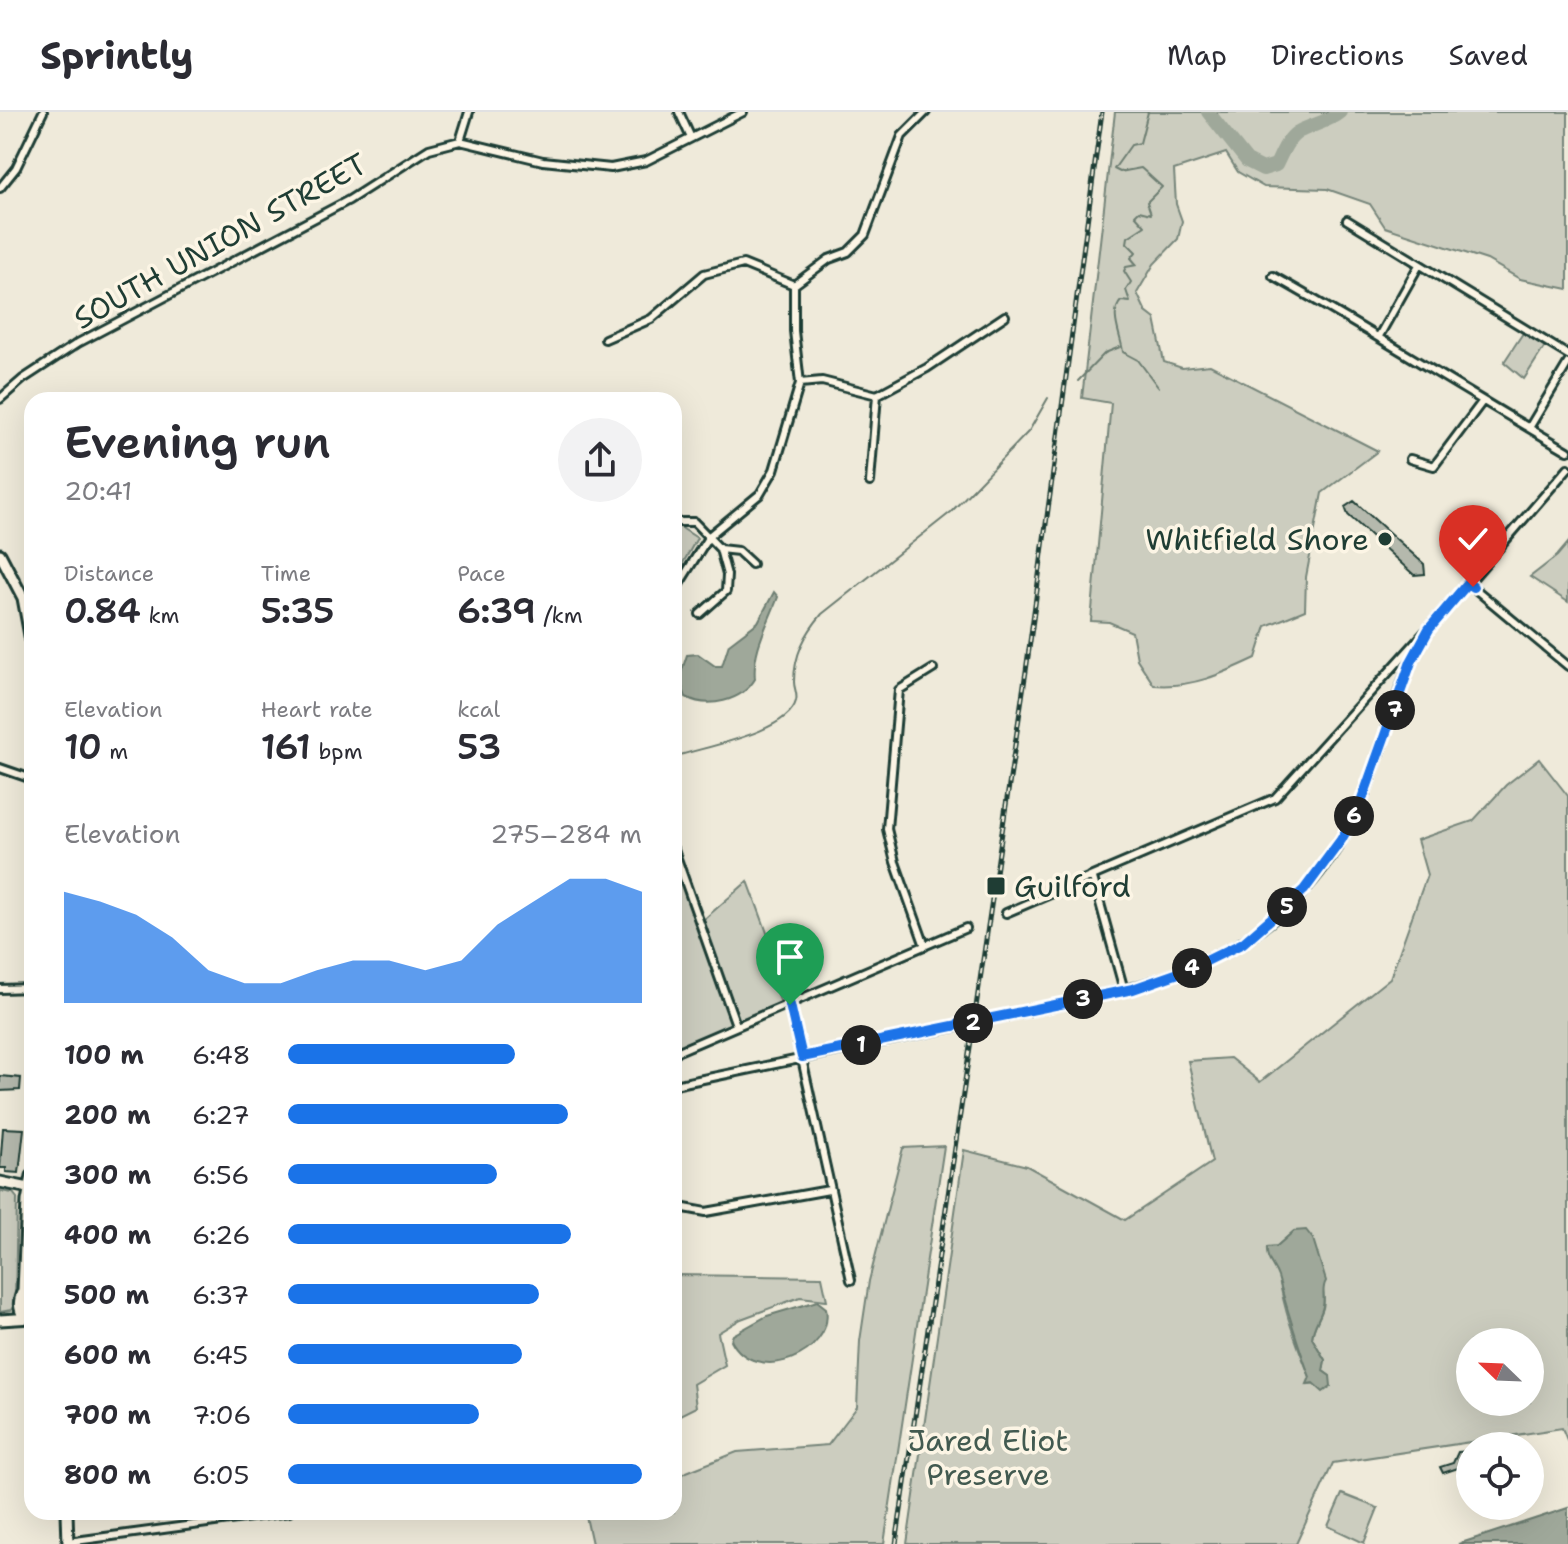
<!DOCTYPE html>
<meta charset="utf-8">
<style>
:root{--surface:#fff;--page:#f2f2f3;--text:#2b2b33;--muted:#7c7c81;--line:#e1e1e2;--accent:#1a73e8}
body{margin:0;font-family:"Shantell Sans",sans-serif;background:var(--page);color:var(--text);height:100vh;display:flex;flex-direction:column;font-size:30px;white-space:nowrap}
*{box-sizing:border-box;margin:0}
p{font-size:26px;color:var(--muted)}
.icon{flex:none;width:44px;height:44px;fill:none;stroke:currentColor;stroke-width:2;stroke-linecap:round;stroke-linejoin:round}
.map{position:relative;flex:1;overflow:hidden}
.drawer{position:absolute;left:24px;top:280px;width:658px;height:1128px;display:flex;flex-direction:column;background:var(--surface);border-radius:24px;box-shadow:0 8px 32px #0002}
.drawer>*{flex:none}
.needle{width:52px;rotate:293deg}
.controls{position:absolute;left:1456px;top:1216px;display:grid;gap:16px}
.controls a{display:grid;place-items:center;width:88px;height:88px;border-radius:50%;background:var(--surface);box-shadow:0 8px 32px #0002;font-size:40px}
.pin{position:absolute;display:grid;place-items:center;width:68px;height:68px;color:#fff;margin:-82px -34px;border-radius:50% 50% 50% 0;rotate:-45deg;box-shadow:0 0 8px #0007}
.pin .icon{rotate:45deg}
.km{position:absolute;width:40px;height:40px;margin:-20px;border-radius:50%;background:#222;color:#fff;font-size:22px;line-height:40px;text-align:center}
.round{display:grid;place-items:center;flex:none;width:84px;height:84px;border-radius:42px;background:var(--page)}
.head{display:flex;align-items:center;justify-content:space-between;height:136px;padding:0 40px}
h1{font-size:44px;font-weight:600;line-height:60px}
.figures{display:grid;grid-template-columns:repeat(3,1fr);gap:12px;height:136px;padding:8px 40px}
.figures div{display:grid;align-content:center}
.figures b{font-size:34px;font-weight:600}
.figures small{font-size:22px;font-weight:400}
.figures p{font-size:22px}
.chart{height:224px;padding:16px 40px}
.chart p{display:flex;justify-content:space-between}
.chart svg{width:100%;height:144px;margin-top:8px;fill:var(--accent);opacity:.7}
ul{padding:0 40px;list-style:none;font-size:26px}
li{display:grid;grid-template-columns:128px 96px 1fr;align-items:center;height:60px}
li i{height:20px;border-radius:10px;background:var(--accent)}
header{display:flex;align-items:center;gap:48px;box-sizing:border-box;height:112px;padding:0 40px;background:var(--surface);border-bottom:2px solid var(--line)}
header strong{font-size:38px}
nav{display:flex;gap:44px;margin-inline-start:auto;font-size:28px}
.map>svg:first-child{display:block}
.green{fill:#cccdbf;stroke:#76857a;stroke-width:2;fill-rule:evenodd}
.water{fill:#9fa89a;stroke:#6c7d71;stroke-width:2}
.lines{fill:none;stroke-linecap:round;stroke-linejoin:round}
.stream{stroke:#6c7d71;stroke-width:2}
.river{stroke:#9fa89a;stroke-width:14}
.building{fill:#b5b9ad;stroke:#1f3d34;stroke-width:2}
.street-casing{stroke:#1f3d34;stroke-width:12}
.secondary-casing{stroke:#1f3d34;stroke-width:15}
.street{stroke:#fcf5e5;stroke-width:6}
.secondary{stroke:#fcf5e5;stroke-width:9}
.rail-casing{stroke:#1f3d34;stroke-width:5}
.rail{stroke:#fcf5e5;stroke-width:2;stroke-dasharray:6;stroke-linecap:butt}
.street-bridge-casing{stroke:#1f3d34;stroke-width:12;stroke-linecap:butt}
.street-bridge{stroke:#fcf5e5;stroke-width:6}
.route-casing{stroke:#fff;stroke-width:16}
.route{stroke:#1a73e8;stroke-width:10}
.poi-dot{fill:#1f3d34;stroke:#fcf5e5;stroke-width:3}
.labels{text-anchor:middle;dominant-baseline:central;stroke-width:7;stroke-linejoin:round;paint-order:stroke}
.street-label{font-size:30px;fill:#1f3d34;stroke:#fcf5e5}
.poi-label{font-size:30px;fill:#1f3d34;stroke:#fcf5e5;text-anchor:end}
.park-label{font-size:30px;fill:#425a50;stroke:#fcf5e5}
</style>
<header>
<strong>Sprintly</strong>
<nav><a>Map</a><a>Directions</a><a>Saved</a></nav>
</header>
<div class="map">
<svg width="1568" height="1432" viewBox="0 0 1568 1432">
<rect width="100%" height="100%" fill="#efeada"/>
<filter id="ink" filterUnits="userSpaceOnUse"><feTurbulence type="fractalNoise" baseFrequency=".0125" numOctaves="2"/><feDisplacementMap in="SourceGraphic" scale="16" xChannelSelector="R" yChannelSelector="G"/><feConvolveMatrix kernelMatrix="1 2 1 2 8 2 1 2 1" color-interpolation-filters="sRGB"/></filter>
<g filter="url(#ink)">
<path class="green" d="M1115,0H1568V177L1520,167L1487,148L1385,115L1370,92L1327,77L1264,75L1238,60L1226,41L1174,58L1176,92L1182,109L1178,127L1154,152L1137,181L1146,200L1155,207L1164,250L1182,256L1210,253L1378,339L1322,381L1306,465L1305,498L1266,514L1256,546C1222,562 1192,576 1154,573L1137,547L1132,520L1109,510L1091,509L1111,291L1082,286Z
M1523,221L1545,234L1524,267L1504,250Z
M674,415H680L697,426L674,467Z
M1568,431V490L1530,465L1557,444Z
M1539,647L1568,684V1330L1562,1316L1333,1351L1296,1432H907L964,1038L1027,1054L1125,1108L1212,1050L1188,949L1230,946L1260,970L1390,866L1427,763L1417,728L1473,709L1506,673ZM1294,1119C1305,1140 1329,1170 1323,1196C1320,1206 1313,1214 1312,1226L1325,1248L1323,1259L1330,1264V1270L1308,1272L1310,1265C1293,1223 1276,1179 1277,1134ZM1470,1230H1530V1290H1470Z
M674,738L702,809L748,769L770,829L769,861L783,896L674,937Z
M944,1034L884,1432H592L585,1400H674V1365L737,1340L828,1333L857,1295L860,1229L869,1169L903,1036Z
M0,1079L13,1081L17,1086L15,1191L11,1198L0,1200Z
M674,1163L822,1165L827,1188L800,1185L741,1207L718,1221L725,1253L693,1272L696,1295L674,1306Z
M1342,1382L1378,1396L1364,1431L1328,1414Z"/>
<path class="water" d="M774,480L778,485C768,512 752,538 755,567C742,589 708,597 686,585L679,567L687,543L698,542L715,554H722L729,532L758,510Z
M1306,1118L1313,1127L1326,1169C1321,1177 1325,1185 1323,1194C1321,1205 1313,1213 1312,1226L1325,1248L1323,1259L1330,1264L1331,1274L1323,1280L1313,1271L1307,1272L1310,1265C1297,1232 1288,1199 1278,1165C1274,1153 1266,1149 1267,1135L1277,1134L1294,1119Z
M817,1189L826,1196C835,1242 755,1275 731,1228L733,1223L767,1204Z
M1568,1396V1432H1458Z"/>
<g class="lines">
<path class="stream" d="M1148,0L1140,31L1131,33L1114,57L1120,60L1141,56L1162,75L1147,90L1151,102L1139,99L1135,103L1145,114L1128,125L1127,131L1136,140L1131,146L1137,153L1126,155L1124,159L1131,170L1126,178L1130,190L1121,189C1109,202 1121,223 1123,240L1138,248L1158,275
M1078,269L1105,241L1120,235
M674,645C702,635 788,621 796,589C798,582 794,577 794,570C794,543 805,522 822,502L951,400L1029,319L1048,286"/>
<path class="river" d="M1208,0L1247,49L1263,57L1276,53C1282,41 1287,27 1298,20C1312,12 1327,11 1340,0"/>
</g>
<path class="building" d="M1354,389L1424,452L1425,462L1414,463L1348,403L1345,395Z
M0,964L21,966L20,978L0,979Z
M3,1016L24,1017L19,1061L6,1060V1056H0Z
M1470,1339V1370L1464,1354L1443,1361L1440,1355L1453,1351L1458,1340Z"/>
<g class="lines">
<g class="street-casing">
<path id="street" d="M679,0L691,26
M460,29L469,0
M0,76L16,56L43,0
M1347,108L1568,243
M1273,164C1373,220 1469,282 1568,339
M1379,224L1419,153
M605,227L651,207L704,162L743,152L794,173
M800,271L822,269L877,283L927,256L1005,204
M0,287L23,267L78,231L349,88L429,37L460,29L543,49L611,56L646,49L743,0
M1529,316L1568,251
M1410,347L1434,354L1482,290
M870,370L877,283
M674,410H694L720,437L738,439L752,452
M1468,471L1568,554
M674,480L709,424L760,382L774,358L800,271L794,219V173L829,147L848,140L865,123L902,24L926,0
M700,502L726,479L727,463L720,437
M0,656L32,667
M674,738L736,913
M1093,766L1124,878
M1006,801L1275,686L1425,520
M925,834L895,750L887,717L899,578L933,557
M0,877L32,876
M790,893L851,1168
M985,908C1139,876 1283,858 1358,698C1385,640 1393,570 1429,517C1441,499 1458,483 1473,466C1504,430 1536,393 1568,356
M674,941L966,816
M674,973L959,914
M674,1094L706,1100L829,1078
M68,1430L289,1400"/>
</g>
<g class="secondary-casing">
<path id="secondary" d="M0,442L23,486L32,534
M0,1070L29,1076
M23,1178L28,1187L24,1206
M24,1206C18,1196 18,1189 23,1178L27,1089L32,1064
M0,1208L32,1206
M67,1400L68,1432"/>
</g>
<use href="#street" class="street"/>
<use href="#secondary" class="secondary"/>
<g class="rail-casing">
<path id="rail" d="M896,1432L1026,559L1102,0"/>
</g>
<use href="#rail" class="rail"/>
<g class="street-bridge-casing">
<path id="street-bridge" d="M959,914L985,908"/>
</g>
<use href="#street-bridge" class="street-bridge"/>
</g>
</g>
<g class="lines" filter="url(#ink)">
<g class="route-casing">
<path id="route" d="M790,893L802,945L1133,877L1190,857L1243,831L1304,778L1341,728L1359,696L1411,550L1429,517L1468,471L1473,475"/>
</g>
<use href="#route" class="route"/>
</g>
<g class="poi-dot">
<circle cx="1385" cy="427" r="8"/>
<rect x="986" y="764" width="20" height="20" rx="4"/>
</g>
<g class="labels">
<g class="street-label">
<text transform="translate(220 129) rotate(-29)">SOUTH UNION STREET</text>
</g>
<g class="poi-label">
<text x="1369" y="427">Whitfield Shore</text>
<text x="1014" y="774" text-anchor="start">Guilford</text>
</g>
<g class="park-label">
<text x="988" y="1328">Jared Eliot<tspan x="988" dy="34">Preserve</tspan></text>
</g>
</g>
</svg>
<div class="controls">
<a><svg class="needle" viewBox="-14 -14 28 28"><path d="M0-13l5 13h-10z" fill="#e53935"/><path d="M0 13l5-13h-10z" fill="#7c7c81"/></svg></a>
<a><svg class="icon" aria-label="locate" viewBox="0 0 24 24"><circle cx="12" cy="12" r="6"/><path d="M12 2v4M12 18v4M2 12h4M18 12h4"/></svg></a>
</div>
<div class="pin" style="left:790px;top:893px;background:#1e9e55"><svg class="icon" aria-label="arrive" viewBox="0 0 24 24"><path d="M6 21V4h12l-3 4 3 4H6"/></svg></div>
<div class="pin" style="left:1473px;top:475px;background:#d93025"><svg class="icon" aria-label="check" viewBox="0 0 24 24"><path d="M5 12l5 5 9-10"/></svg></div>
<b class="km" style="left:861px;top:933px">1</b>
<b class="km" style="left:973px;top:911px">2</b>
<b class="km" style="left:1083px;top:887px">3</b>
<b class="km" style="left:1192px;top:856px">4</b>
<b class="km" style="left:1287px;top:795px">5</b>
<b class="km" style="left:1354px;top:704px">6</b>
<b class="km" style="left:1395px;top:598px">7</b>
<section class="drawer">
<div class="head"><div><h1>Evening run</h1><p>20:41</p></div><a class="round"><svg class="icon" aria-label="share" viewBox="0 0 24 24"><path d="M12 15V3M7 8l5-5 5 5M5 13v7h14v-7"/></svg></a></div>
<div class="figures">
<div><p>Distance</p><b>0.84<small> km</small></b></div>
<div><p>Time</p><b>5:35</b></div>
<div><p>Pace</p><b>6:39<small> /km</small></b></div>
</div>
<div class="figures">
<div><p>Elevation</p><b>10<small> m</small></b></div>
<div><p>Heart rate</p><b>161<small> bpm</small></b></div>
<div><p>kcal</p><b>53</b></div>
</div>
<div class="chart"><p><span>Elevation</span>275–284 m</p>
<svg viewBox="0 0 160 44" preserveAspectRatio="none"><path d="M0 44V10L10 13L20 17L30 24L40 34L50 38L60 38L70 34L80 31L90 31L100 34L110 31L120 20L130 13L140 6L150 6L160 10V44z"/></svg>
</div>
<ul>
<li><b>100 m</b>6:48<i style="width:64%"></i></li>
<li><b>200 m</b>6:27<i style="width:79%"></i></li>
<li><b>300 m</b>6:56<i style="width:59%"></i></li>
<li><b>400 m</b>6:26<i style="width:80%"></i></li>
<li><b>500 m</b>6:37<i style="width:71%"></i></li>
<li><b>600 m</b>6:45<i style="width:66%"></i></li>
<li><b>700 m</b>7:06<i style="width:54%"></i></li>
<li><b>800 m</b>6:05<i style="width:100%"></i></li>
</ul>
</section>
</div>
